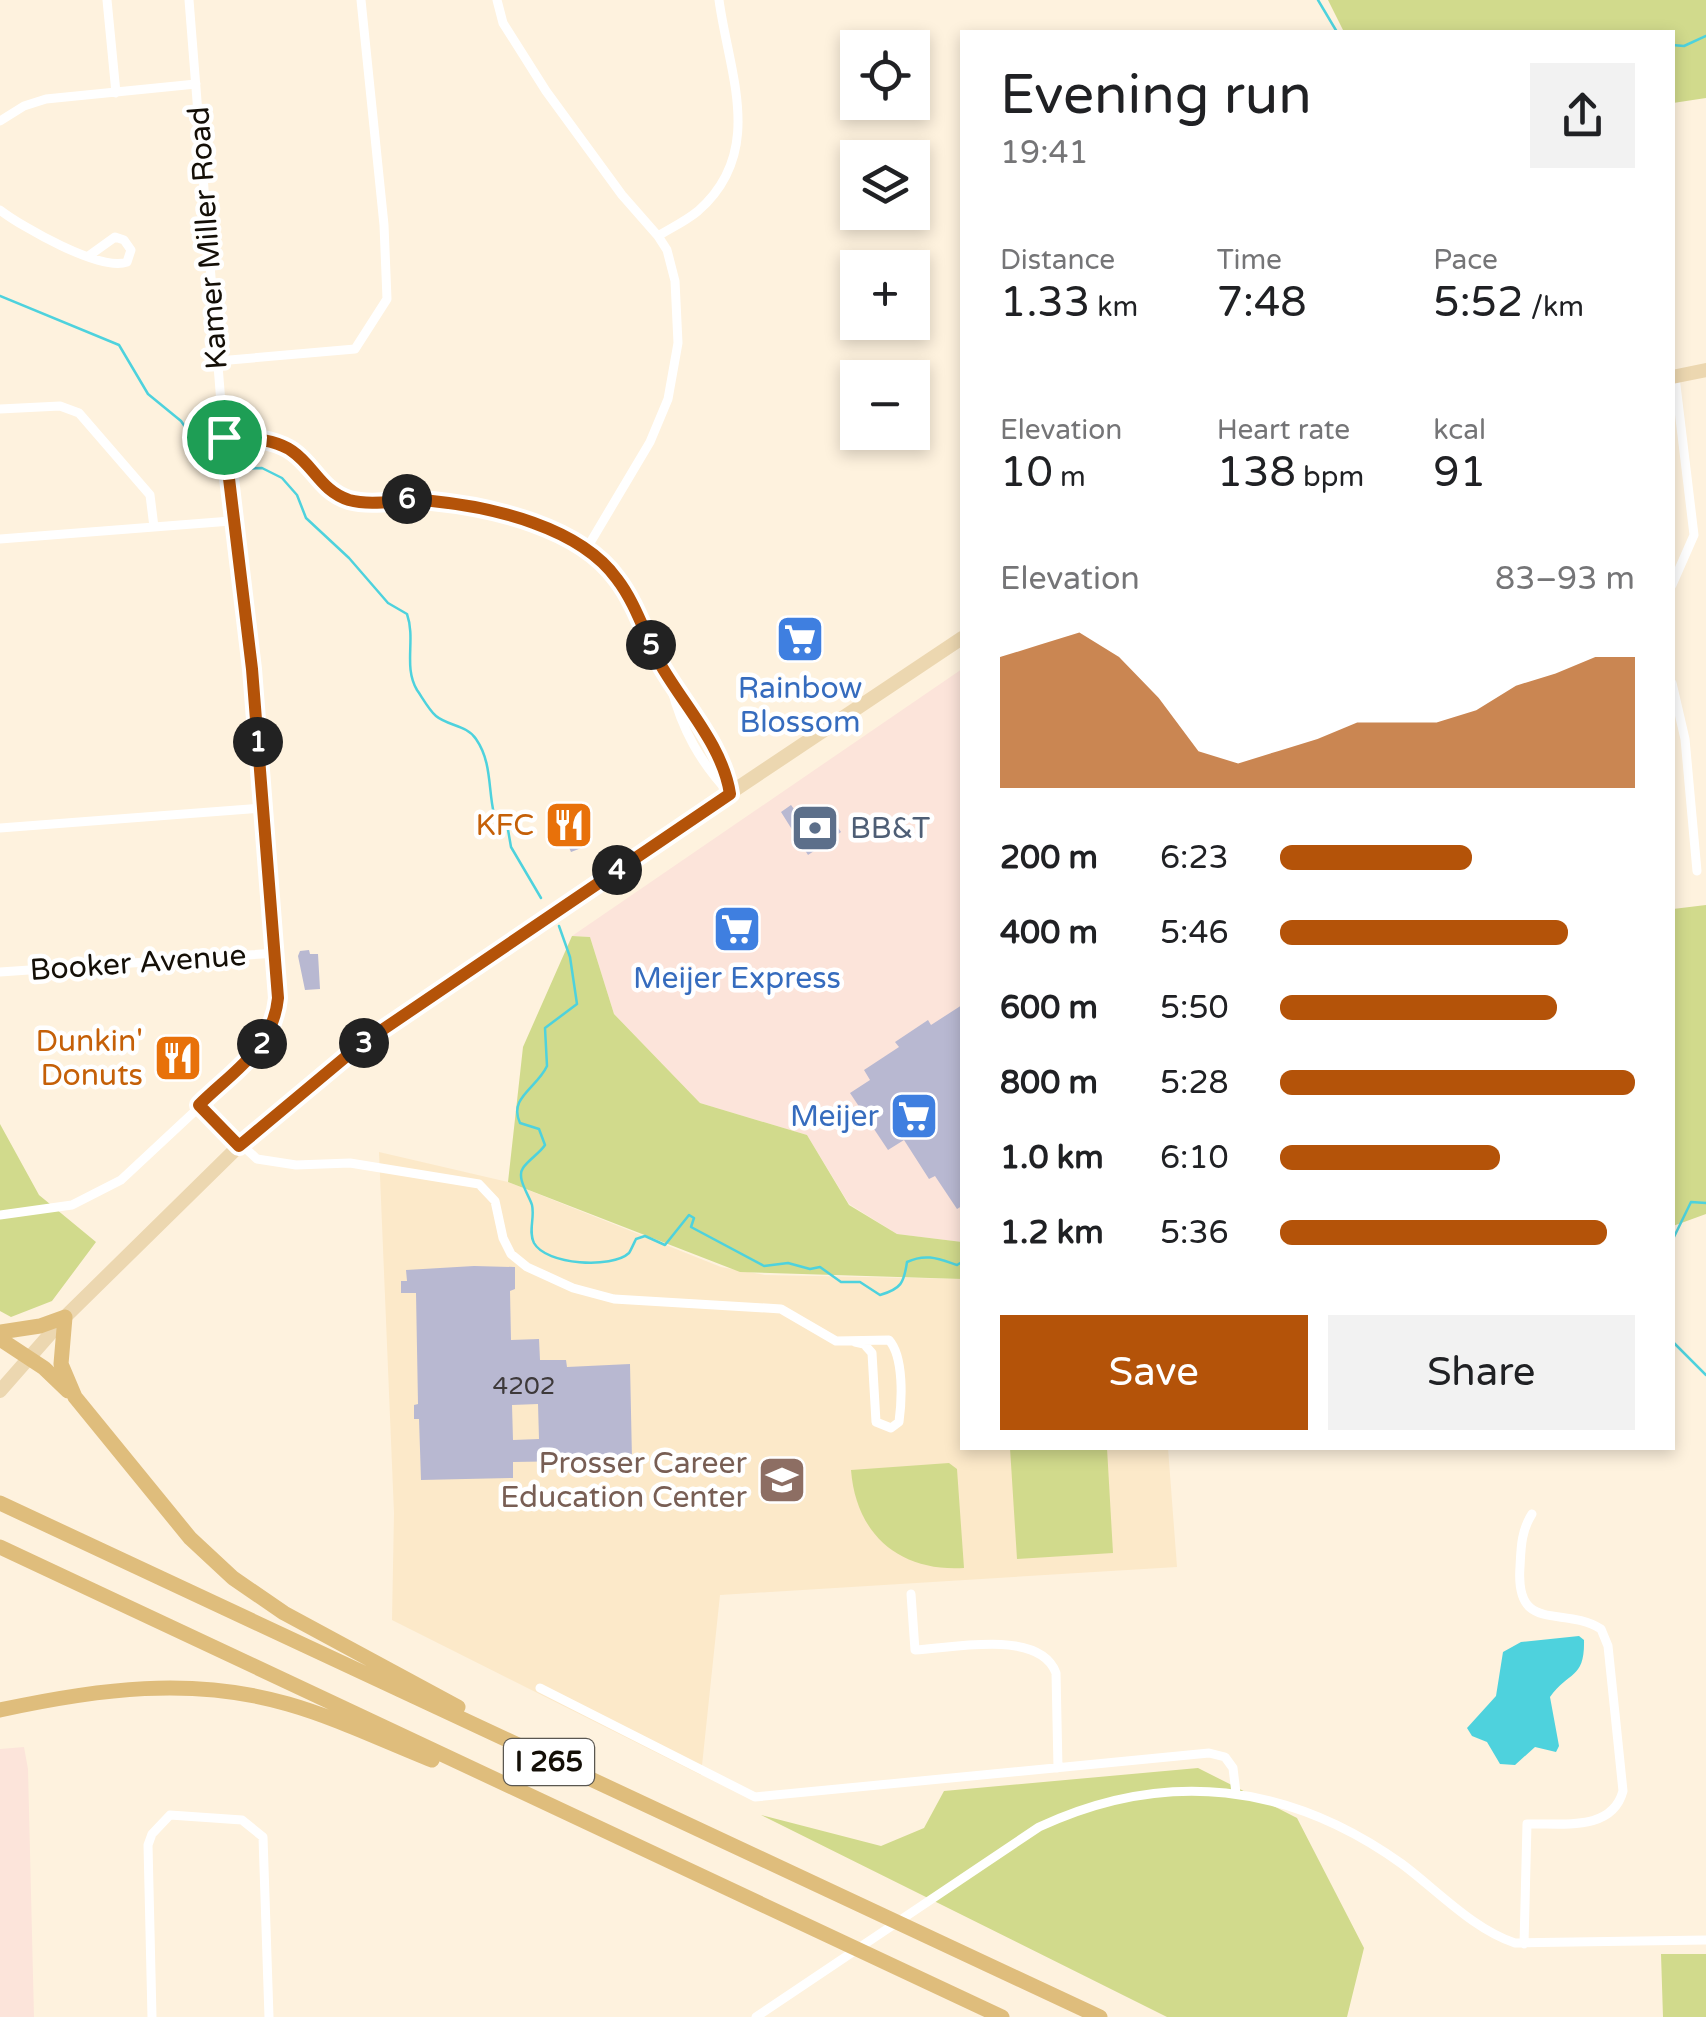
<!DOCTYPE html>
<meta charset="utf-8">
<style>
:root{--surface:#fff;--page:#f2f2f2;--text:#202124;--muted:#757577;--accent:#b45309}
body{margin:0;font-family:"Varela Round",sans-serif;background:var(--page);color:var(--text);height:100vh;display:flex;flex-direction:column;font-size:38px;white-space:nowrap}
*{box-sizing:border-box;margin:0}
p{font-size:32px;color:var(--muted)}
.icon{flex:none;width:55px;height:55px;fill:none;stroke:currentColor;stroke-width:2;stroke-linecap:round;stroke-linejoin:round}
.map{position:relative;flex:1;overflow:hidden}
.drawer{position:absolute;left:960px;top:30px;width:715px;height:1420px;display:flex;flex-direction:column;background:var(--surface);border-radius:0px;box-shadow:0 5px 15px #0003}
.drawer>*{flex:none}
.fabs{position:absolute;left:840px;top:30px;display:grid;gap:20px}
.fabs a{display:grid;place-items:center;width:90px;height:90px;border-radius:0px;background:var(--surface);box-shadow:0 5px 15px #0003;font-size:50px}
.pin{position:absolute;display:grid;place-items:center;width:85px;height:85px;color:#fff;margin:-42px;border:5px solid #fff;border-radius:50%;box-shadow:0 2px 10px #0007}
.km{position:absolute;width:50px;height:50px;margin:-25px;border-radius:50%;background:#222;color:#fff;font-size:28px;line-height:50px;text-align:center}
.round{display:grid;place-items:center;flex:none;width:105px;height:105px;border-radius:0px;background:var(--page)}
.summary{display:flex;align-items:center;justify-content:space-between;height:170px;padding:0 40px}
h1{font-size:55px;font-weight:600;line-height:75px}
.stats{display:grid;grid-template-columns:repeat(3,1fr);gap:15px;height:170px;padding:10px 40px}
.stats div{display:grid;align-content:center}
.stats b{font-size:42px;font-weight:600}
.stats small{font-size:28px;font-weight:400}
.stats p{font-size:28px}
.chart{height:280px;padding:20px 40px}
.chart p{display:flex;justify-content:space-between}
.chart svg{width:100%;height:180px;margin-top:10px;fill:var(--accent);opacity:.7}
.primary-button{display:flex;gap:20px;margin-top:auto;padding:20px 40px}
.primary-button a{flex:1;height:115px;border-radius:0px;background:var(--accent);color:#fff;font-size:40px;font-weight:600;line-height:115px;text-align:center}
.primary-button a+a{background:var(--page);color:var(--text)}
ul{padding:0 40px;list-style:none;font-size:32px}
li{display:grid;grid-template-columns:160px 120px 1fr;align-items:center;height:75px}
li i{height:25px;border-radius:12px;background:var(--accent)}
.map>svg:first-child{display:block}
.commercial{fill:#fce4da}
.built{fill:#fce9c9}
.green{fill:#d1da8c}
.water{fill:#4ed2dd}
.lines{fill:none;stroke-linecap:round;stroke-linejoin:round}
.stream{stroke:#4ed2dd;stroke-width:2.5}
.building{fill:#b8b8d1;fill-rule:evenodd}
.minor{stroke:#fff;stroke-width:9}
.primary{stroke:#ecd7b0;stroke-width:14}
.motorway{stroke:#dfbd7c;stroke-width:15}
.route-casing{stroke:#fff;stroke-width:20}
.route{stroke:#b45309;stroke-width:12}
.labels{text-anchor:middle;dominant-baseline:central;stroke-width:9;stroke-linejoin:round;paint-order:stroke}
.number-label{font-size:25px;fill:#3d393a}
.shield{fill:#fff;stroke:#5a5751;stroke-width:2.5}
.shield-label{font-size:28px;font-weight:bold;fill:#140f07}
.street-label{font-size:30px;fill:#140f07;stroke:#fff}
.shop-label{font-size:30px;fill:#366cbe;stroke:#fff}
.food-label{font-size:30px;fill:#c56008;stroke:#fff;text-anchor:end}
.service-label{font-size:30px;fill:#4e5e75;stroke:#fff;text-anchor:start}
.education-label{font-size:30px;fill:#785e54;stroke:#fff;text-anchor:end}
</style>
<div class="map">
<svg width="1706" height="2017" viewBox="0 0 1706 2017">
<rect width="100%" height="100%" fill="#fef2de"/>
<path class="commercial" d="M962,669V1242L897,1234L849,1204L807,1135L700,1103L614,1014L590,937L572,936Z
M24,1747L28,1769L34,2017H0V1749Z"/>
<path class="built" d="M379,1152L508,1182L721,1267L765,1275L962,1279V1448H1168L1177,1567L720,1595L701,1775L392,1620L394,1513Z"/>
<path class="green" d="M1328,0H1706V98L1673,103L1672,32H1344Z
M1706,905V1214L1673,1226V909Z
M572,936L590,937L614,1014L700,1103L807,1135L849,1205L897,1234L962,1242V1279L740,1272L508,1182L523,1047Z
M0,1124L39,1195L96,1242L52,1301L11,1317L0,1311Z
M1010,1448H1107L1113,1553L1017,1559Z
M949,1463L957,1469L964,1568C900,1572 856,1535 851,1470Z
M1198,1768L1297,1818L1364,1948L1347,2017H1167L761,1815L881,1846L924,1828L944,1791Z
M1661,1954H1706V2017H1663Z"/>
<path class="water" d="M1579,1636L1584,1640C1585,1679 1569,1671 1550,1697L1559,1746L1556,1752L1535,1747L1515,1765L1500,1764L1487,1742L1472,1736L1467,1728L1496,1696L1503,1652L1521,1642Z"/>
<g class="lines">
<path class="stream" d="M1318,0L1337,32
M1632,32H1644
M1672,45L1684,46L1706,36
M0,296L119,345L148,394L181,421L214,468
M239,469L262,468L282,478L297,495L306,518L349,558L388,603L407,614C416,640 403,666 417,690C422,697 429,710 436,716C448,726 467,725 476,739C492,762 488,789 494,814L507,824L511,847L541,898
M559,926L570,957L577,1004L545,1028L547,1066C537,1088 508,1098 520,1123L539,1129L545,1145C539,1154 528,1160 523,1168C516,1178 529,1195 532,1205C535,1218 528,1231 534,1243C546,1265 612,1269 629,1253C630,1252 635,1241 636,1239L645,1236L665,1245L689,1215L694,1218L691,1227L764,1266L788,1263L810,1269L820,1267L841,1282H860L880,1295C901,1289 904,1283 907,1262C926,1253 939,1259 957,1265L962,1262
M1672,1241L1691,1202L1706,1203
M1672,1341L1706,1375"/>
</g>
<path class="building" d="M568,804L589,845L571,852L553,812Z
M791,805L805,824L827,811L841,832L834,837L837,840L823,851L820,847L808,855L781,812Z
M309,950L310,954H318L320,989L305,990L298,956L300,951Z
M962,1005V1206L957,1209L935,1176L929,1179L904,1140L888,1150L850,1093L870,1080L864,1070L899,1047L895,1042L928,1020L931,1025Z
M474,1266L515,1267V1289L510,1291L511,1340L539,1339L540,1360H566L567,1367L630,1364L632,1460L513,1462V1478L421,1480L419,1419H414V1405L418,1404L416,1293H401V1281H407L406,1270ZM538,1404L539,1439L513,1440L512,1405Z"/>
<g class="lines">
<path class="minor" d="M107,0L116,93
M497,0L503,23L546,91L622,195L658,236L667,250L675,281L678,343L668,399L650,442L587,548L602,560L620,582L664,671L726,766L730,794
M0,121L24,106L46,99L196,84
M0,210C22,227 101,272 127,262L131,250L124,240L115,237L90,255
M658,236C671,228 686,221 698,211C766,151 729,74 719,0
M218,361L355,349L387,299L384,225L361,0
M0,409L60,406L79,413L150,495L154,527
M224,437C246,436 280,438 297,456C311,471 321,489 342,497C365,506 386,498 410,499C472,499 533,519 587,548
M0,539L231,521
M1672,585L1694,535L1675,377
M1672,683L1685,739L1697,871
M671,687C682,730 700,762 730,794
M0,828L262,808
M0,972L277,953
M199,1105L257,1159L296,1165L350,1163L479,1184L495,1201L503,1238L511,1254L527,1267L573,1288L614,1299L781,1309L836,1341L889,1340C904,1357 902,1400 899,1422L891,1428L876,1422L872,1353L864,1344L855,1342
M0,1215L72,1205L121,1180L253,1057L276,1015L277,953L252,669L229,504L189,0
M911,1594L915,1650C954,1648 1040,1629 1056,1673L1058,1768
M540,1688L755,1797L1209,1753L1225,1757L1233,1768L1236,1793
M1524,1944L1527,1824C1562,1823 1612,1832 1623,1791L1608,1646L1601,1629C1564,1605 1515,1635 1520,1567C1521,1548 1521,1531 1532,1514
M152,2017L148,1845L152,1834L170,1815L242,1820L263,1837L269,2017
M756,2017L1039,1827C1166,1768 1289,1783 1402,1864C1438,1891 1473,1929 1515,1943L1706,1940"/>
<path class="primary" d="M1672,377L1706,370
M0,1391L65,1317L239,1146L333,1066L552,912L962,638"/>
<path class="motorway" d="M0,1332L40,1326L65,1317L61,1364L75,1397L190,1538L233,1578L284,1613L458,1707
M0,1339L44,1368L68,1391
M0,1503L1100,2017
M0,1547L1002,2017
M0,1710C97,1689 192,1676 288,1704C337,1718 384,1741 432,1760"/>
</g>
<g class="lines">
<g class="route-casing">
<path id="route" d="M240,436C257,439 278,441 292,451C314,466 321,491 349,500C375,507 405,498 432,501C492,507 580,527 617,579C637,605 646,639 662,667C686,708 723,747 730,794L360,1045L239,1146L199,1105C232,1072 273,1049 278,998L252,669L224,437Z"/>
</g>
<use href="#route" class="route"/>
</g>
<defs>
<g id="supermarket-square" transform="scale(2.5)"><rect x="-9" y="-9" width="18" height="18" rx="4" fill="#3f7fe0" stroke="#fff"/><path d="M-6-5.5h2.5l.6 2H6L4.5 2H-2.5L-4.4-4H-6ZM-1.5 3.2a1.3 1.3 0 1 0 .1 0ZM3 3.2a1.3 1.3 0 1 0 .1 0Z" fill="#fff"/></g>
<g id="restaurant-square" transform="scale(2.5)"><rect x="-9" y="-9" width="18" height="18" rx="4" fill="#e8710a" stroke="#fff"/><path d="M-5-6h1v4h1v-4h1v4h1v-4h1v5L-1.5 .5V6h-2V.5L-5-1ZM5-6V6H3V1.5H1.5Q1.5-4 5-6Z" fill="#fff"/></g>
<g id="bank-square" transform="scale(2.5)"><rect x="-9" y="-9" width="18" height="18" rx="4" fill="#5c6f8a" stroke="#fff"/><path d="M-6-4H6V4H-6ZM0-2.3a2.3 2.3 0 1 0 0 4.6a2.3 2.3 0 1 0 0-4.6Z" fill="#fff"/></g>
<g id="school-square" transform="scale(2.5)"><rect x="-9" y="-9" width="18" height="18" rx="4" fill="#8d6e63" stroke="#fff"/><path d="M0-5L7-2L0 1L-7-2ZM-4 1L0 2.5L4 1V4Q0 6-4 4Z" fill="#fff"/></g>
</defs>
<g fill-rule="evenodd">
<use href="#supermarket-square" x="800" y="639"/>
<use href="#restaurant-square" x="569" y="825"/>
<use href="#bank-square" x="815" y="828"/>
<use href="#supermarket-square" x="737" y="929"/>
<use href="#restaurant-square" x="178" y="1058"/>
<use href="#supermarket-square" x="914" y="1116"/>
<use href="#school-square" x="782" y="1480"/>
</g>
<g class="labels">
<g class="number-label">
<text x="524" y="1386">4202</text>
</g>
<rect class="shield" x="504" y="1739" width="90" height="46" rx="8"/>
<g class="shield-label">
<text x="549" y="1762">I 265</text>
</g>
<g class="street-label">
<text transform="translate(208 238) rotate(-94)">Kamer Miller Road</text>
<text transform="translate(138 963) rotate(-4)">Booker Avenue</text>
</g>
<g class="shop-label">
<text x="800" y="688">Rainbow<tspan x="800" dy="34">Blossom</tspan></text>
<text x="737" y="978">Meijer Express</text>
<text x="879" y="1116" text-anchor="end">Meijer</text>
</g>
<g class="food-label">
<text x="534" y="825">KFC</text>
<text x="143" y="1041">Dunkin'<tspan x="143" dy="34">Donuts</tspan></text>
</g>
<g class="service-label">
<text x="850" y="828">BB&amp;T</text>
</g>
<g class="education-label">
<text x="747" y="1463">Prosser Career<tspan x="747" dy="34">Education Center</tspan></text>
</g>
</g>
</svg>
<div class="fabs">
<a><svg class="icon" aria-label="locate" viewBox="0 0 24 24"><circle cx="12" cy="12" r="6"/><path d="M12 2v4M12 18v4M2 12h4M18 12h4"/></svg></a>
<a><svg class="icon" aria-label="layers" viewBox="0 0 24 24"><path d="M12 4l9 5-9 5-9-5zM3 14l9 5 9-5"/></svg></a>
<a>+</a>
<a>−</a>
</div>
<div class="pin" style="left:224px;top:437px;background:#1e9e55"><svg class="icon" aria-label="arrive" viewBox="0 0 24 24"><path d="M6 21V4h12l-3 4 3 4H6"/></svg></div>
<b class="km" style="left:258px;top:742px">1</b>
<b class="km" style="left:262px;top:1044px">2</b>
<b class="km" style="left:364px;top:1043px">3</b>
<b class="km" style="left:617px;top:870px">4</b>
<b class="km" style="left:651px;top:645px">5</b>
<b class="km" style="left:407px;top:499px">6</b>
<section class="drawer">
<div class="summary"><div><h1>Evening run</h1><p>19:41</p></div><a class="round"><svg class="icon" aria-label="share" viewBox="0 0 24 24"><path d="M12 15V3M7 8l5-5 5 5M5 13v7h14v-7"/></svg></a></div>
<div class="stats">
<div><p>Distance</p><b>1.33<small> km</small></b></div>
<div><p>Time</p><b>7:48</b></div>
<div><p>Pace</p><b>5:52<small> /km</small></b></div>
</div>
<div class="stats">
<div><p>Elevation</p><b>10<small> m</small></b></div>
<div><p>Heart rate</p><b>138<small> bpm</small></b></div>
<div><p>kcal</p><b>91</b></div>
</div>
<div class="chart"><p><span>Elevation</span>83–93 m</p>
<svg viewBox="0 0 160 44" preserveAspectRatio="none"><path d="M0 44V12L10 9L20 6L30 12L40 22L50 35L60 38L70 35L80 32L90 28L100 28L110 28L120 25L130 19L140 16L150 12L160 12V44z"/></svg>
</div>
<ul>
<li><b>200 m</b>6:23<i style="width:54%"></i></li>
<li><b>400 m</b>5:46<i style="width:81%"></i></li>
<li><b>600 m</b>5:50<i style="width:78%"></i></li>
<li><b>800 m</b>5:28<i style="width:100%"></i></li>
<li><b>1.0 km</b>6:10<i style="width:62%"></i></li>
<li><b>1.2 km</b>5:36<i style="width:92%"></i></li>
</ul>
<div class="primary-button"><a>Save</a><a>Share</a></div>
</section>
</div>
